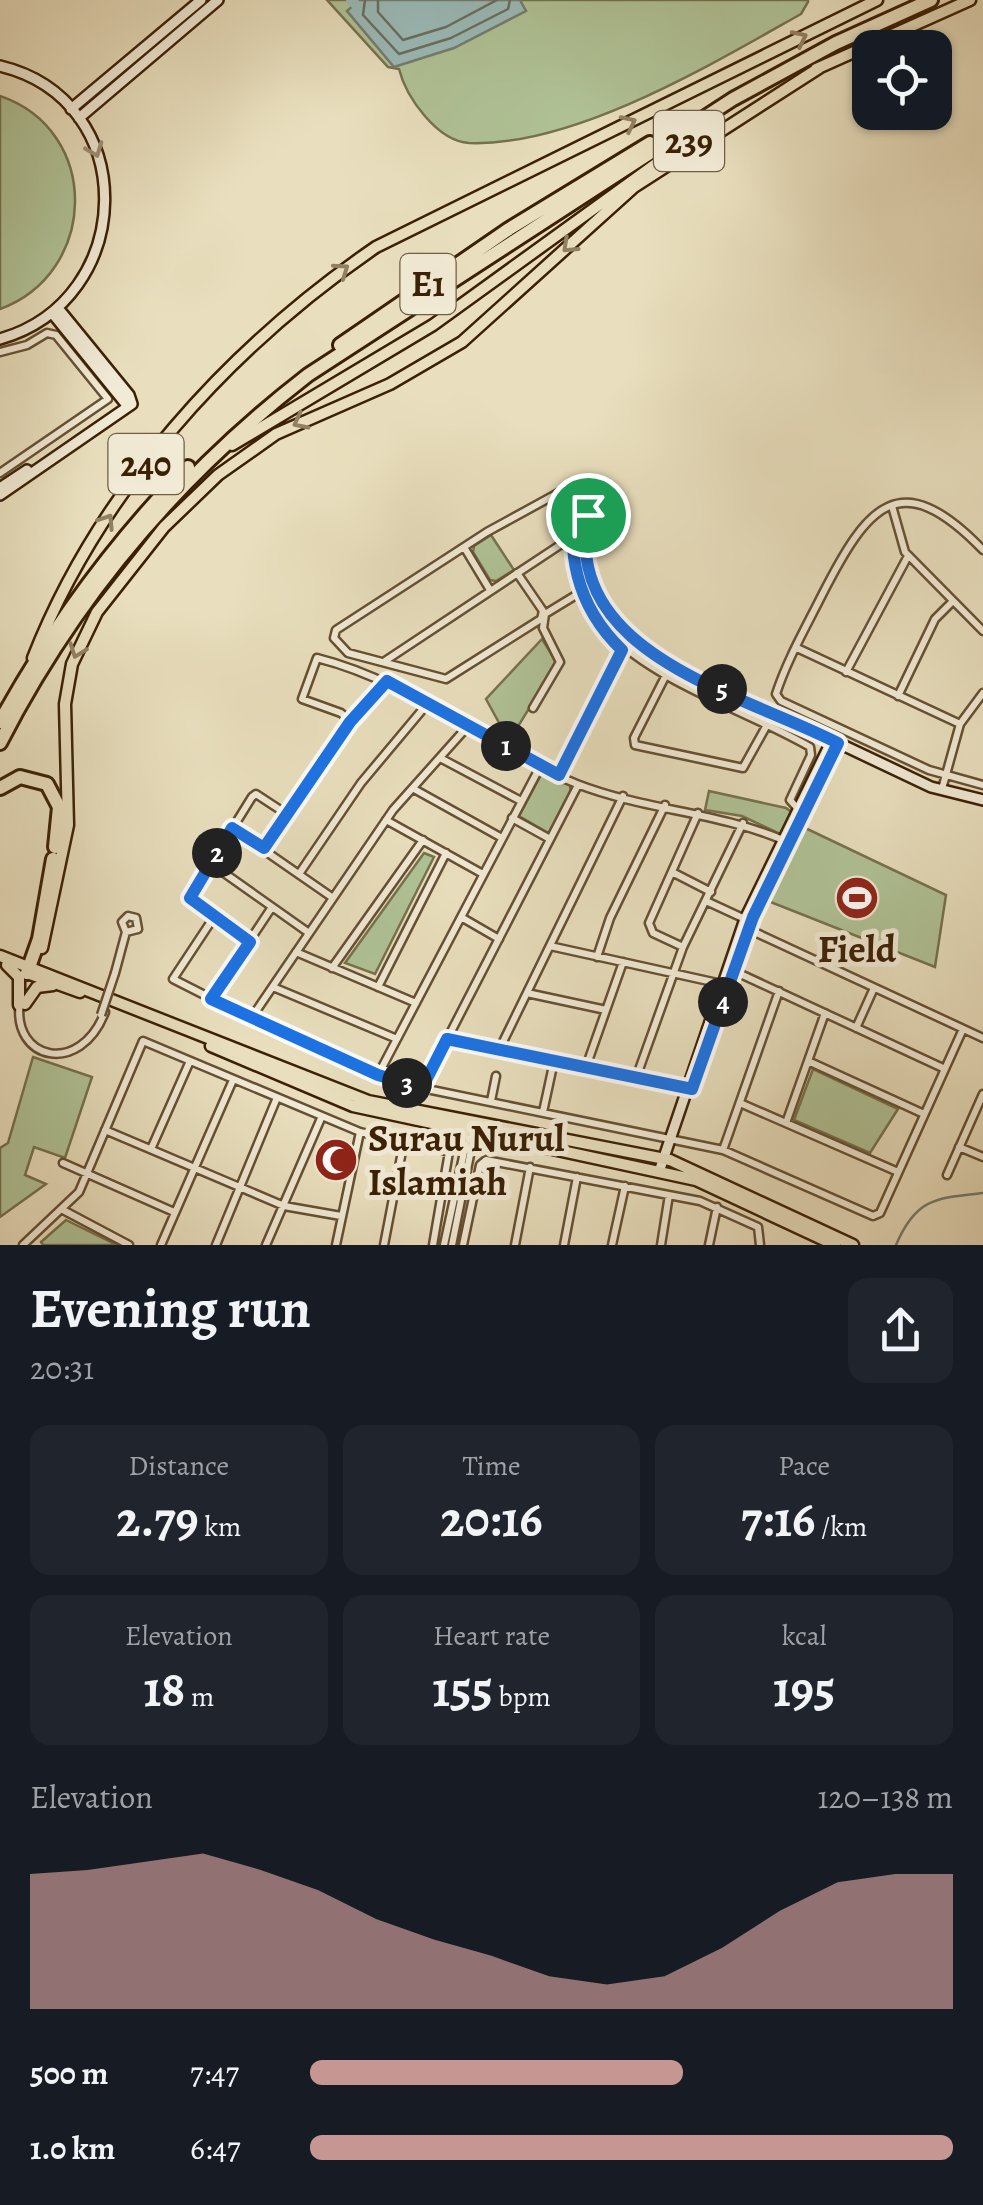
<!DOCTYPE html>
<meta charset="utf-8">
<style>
:root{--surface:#171b24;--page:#20242c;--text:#f1f3f6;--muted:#9ea1a6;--accent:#c59692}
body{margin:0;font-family:Alegreya,serif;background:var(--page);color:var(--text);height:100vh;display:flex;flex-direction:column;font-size:38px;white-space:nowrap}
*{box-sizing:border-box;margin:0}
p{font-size:32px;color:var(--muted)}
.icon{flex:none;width:55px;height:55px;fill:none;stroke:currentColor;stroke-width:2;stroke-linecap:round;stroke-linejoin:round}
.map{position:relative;height:1245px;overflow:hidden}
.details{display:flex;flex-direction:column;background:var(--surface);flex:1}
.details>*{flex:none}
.buttons{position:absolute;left:852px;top:30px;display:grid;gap:20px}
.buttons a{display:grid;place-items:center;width:100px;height:100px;border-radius:20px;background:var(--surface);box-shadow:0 2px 8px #0004;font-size:50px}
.pin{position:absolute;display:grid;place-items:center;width:85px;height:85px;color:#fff;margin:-42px;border:5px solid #fff;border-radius:50%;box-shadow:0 2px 10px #0007}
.km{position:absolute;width:50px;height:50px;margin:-25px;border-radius:50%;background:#222;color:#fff;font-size:28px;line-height:50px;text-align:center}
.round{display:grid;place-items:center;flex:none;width:105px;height:105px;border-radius:20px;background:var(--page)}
.head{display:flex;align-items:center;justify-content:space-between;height:170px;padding:0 30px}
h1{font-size:55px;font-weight:700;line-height:75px}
.stats{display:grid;grid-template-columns:repeat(3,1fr);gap:15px;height:170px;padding:10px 30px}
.stats div{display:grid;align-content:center;border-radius:20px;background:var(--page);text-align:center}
.stats b{font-size:50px;font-weight:700}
.stats small{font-size:28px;font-weight:400}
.stats p{font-size:28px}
.chart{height:280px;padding:20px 30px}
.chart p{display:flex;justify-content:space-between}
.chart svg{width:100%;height:180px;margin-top:10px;fill:var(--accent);opacity:.7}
ul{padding:0 30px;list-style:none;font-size:32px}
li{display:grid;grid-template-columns:160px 120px 1fr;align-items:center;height:75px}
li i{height:25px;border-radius:12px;background:var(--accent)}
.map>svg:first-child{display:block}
.green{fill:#b0c397;stroke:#76724e;stroke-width:2.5}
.water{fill:#9abbb9;stroke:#747d71;stroke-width:2.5}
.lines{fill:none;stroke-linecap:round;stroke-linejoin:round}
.shore{stroke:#6a6e5f;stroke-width:2.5}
.stream{stroke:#747d71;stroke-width:2.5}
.river{stroke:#9abbb9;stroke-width:10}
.street-casing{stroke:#665033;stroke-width:11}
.secondary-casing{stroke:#3b2005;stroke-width:14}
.primary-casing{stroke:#3b2005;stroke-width:15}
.highway-casing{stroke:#3b2005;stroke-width:18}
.street{stroke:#f1ead5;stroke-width:6}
.secondary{stroke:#f1ead5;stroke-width:9}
.primary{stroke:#e9dfbe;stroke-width:10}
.highway{stroke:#e9dfbe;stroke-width:12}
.street-bridge-casing{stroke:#665033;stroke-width:11;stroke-linecap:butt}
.street-bridge{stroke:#f1ead5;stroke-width:6}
.oneway{stroke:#928062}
.oneway2{stroke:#9f8f77}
.route-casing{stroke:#fff;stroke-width:20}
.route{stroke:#1a73e8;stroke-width:12}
.labels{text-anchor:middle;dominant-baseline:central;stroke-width:10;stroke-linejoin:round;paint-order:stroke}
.shield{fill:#f1ead5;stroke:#725d43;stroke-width:2.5}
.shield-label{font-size:35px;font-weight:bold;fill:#3b2005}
.poi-label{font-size:38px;font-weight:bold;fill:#3b2005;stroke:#f1ead5}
</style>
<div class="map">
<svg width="983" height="1245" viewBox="0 0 983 1245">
<rect width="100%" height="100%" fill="#e9dfbe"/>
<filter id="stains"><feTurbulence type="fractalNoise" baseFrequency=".002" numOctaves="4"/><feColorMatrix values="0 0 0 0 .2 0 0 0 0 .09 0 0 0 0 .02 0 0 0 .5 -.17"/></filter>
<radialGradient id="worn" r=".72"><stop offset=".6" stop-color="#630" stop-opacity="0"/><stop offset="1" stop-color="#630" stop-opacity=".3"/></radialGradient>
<path class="green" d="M327,0H808V2L801,14C712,64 574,147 469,143C437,141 406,97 399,69L388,67Z
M0,96C102,131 98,273 0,309Z
M491,535L514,570L496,581L490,580L473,552L474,546Z
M542,639L557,663L509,741L486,699Z
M543,771L570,785L571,795L550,834L519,816Z
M709,791L786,808L793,813L780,834L742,816L705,810Z
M801,826L946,895L935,967L768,901Z
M424,853L434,857L375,974L345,963Z
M33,1057L92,1077L65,1158L34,1147L25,1175L46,1184L0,1217V1148L8,1143Z
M813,1069L898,1109L870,1153L794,1120Z
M66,1220L117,1245H43L41,1242Z"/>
<path class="water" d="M359,0H520L526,11L454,48L394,67L347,11Z"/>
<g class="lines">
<path class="shore" d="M365,0L363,15L399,54L451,38L508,9L510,0
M378,0V12L403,40L446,27L497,0"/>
<path class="stream" d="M896,1245C916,1198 936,1198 983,1193"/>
<path class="river" d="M351,0L355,4"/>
<g class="street-casing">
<path id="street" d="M0,352L27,345L47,333L56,335L108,399L0,473
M581,489C529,652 704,686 810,747L811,755L790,800L798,809
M892,506L905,552L983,631
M464,547L490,590
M983,550C899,463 867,507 822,595C806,627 787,660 776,694L781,701L929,770L983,785
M517,573L543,611L541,619L446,679L348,653L334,638L336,630L487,532L571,486L593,494C557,607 642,651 728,691C763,707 797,724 832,740
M797,648L960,724
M385,661L563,543
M846,672L908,556
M667,673L634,738L635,745L743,768L768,723
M898,696L935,619L953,601
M533,708L560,662L543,628L545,614L581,592
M350,721L341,713L302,699L317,658C413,682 487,748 577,784C644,810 717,812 783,840
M442,759L521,801
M559,775L622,649
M414,789L502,838
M942,789L960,724L983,693
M512,818L550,839
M386,820L483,874
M232,828L333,898
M264,849L350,721L387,681
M210,863L309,933
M672,872L711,892
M299,874L361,783L428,703
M706,901L745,919
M214,917L173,979L289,1038L378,1075L422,1088L723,1150L873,1216L880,1213L963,1029
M461,917L499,939
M748,929L983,1038
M250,942L190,897L252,797L256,794L288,815
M550,946L722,984
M683,947L653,933L649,923L698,813
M296,952L416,1003
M597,957L610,918L665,805
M332,968L423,840
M734,971L945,1069
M115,973L126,932L122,922L128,916L136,918L138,929L126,932
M273,987L397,1039
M378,987L446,853
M527,993L606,1010
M211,999L272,907
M20,1002C11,1060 80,1077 105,1012
M250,1020L393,810L468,726
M856,1028L874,988
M447,1039L691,1089
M499,1050L623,796
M808,1061L924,1114
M586,1067L623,962
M378,1075L541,765
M636,1078L683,947L743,823
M422,1088L578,785
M491,1101L496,1076
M740,1103L898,1172
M543,1112L554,1061
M786,1123L825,1013
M105,1130L284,1206L341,1216
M959,1147L983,1157
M151,1149L190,1061
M723,1150L779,991
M63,1163L174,1212
M947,1175L983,1094
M63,1210L129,1245
M23,1245L79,1192L143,1041L360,1132L449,1152L433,1245
M161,1245L233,1080
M216,1245L276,1100
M266,1245L322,1116
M336,1245L360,1132
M384,1245L404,1141
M444,1245L469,1129
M452,1245L473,1140
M463,1245L480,1165L486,1160L700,1201L758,1227L760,1245
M515,1245L530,1167
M564,1245L577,1177
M612,1245L625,1186
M661,1245L669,1195
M709,1245L717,1207"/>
</g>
<g class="secondary-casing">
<path id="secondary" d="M0,66C142,100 137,300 0,339
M71,109L201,0
M79,118L218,0
M58,308L129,395L132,404
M52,313L125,403
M0,488L27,470
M0,495L132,404
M706,1048L753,917L806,808
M660,1169L745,919L832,740L931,787L983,800"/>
</g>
<g class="primary-casing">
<path id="primary" d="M816,69L970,0
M232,445L433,325L675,150
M33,658C99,490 229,348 376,247L877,0
M42,948L68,825L65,704L72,664L97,612L164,527L218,475L276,434L390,384L462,342L634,187L819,68
M0,956L368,1101L670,1160L853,1245
M7,965L19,977V1005
M30,974L80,992
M25,1004L37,987L53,985
M211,1046L353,1106L696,1180L835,1245
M447,1126L459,1133L465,1147
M474,1141L494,1134"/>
</g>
<g class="highway-casing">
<path id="highway" d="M340,345L509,229L650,143
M0,722C51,629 114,543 188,467
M0,743C74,598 180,474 308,375L733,99L836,43L931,0
M0,788L20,777L47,784L59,807L55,847
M27,973L39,939L53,859"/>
</g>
<use href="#street" class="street"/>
<use href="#secondary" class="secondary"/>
<use href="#primary" class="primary"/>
<use href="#highway" class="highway"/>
<g class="street-bridge-casing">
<path id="street-bridge" d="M101,1015L115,973"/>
</g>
<use href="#street-bridge" class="street-bridge"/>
</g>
<defs><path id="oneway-chevron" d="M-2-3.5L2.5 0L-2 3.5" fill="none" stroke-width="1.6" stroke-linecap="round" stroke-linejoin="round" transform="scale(2.5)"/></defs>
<g class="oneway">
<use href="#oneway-chevron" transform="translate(800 38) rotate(-26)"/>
<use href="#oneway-chevron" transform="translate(629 123) rotate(-26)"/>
<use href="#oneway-chevron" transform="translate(569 246) rotate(137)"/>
<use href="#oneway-chevron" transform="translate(342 270) rotate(-35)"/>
<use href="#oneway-chevron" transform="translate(300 422) rotate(153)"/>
<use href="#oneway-chevron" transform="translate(107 521) rotate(-57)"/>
<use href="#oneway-chevron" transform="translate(77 651) rotate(110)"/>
</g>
<use class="oneway2" href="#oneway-chevron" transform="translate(95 150) rotate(69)"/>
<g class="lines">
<g class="route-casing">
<path id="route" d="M581,489L593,494C545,650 734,690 838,743L753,917L692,1089L447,1039L422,1088L378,1075L211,999L250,942L190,898L232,828L264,848L350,722L387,681L559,775L622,650C577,607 562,548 581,489Z"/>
</g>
<use href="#route" class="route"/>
</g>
<defs>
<g id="stadium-disc" transform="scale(2.25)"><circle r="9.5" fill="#8f2418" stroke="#f1ead5"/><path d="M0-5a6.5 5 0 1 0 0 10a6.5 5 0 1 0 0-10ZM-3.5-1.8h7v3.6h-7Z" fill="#fff"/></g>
<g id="mosque-disc" transform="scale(2.25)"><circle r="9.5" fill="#8f2418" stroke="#f1ead5"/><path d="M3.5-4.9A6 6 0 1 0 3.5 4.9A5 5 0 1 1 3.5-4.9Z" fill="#fff"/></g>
</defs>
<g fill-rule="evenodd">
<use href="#stadium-disc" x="857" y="898"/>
<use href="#mosque-disc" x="336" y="1160"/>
</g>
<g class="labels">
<g class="shield">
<rect x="654" y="111" width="70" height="60" rx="8"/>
<rect x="400.5" y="254" width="55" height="60" rx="8"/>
<rect x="108.5" y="434" width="75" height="60" rx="8"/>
</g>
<g class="shield-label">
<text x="689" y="141">239</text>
<text x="428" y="284">E1</text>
<text x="146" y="464">240</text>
</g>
<g class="poi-label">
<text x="857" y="949">Field</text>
<text x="368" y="1138" text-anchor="start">Surau Nurul<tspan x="368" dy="44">Islamiah</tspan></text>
</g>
</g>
<rect width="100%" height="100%" filter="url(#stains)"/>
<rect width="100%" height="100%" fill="url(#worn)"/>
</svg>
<div class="buttons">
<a><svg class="icon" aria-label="locate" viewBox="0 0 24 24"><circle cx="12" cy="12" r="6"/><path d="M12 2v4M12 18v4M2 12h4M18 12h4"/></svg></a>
</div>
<div class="pin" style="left:588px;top:515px;background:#1e9e55"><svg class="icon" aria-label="arrive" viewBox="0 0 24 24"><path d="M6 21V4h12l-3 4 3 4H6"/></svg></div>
<b class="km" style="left:506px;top:746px">1</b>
<b class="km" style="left:217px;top:853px">2</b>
<b class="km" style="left:407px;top:1083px">3</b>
<b class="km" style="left:723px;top:1002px">4</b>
<b class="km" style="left:722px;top:689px">5</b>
</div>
<section class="details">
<div class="head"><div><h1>Evening run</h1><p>20:31</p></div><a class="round"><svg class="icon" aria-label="share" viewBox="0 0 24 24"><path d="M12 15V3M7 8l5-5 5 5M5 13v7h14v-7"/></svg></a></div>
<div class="stats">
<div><p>Distance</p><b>2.79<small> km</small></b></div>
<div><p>Time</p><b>20:16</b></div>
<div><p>Pace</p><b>7:16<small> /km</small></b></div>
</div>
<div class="stats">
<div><p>Elevation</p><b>18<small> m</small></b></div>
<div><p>Heart rate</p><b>155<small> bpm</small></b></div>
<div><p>kcal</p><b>195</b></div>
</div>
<div class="chart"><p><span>Elevation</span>120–138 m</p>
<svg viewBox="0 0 160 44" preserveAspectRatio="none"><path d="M0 44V11L10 10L20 8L30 6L40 10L50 15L60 22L70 27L80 31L90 36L100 38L110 36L120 29L130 20L140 13L150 11L160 11V44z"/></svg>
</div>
<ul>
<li><b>500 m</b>7:47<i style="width:58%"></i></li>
<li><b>1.0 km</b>6:47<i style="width:100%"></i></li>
</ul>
</section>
